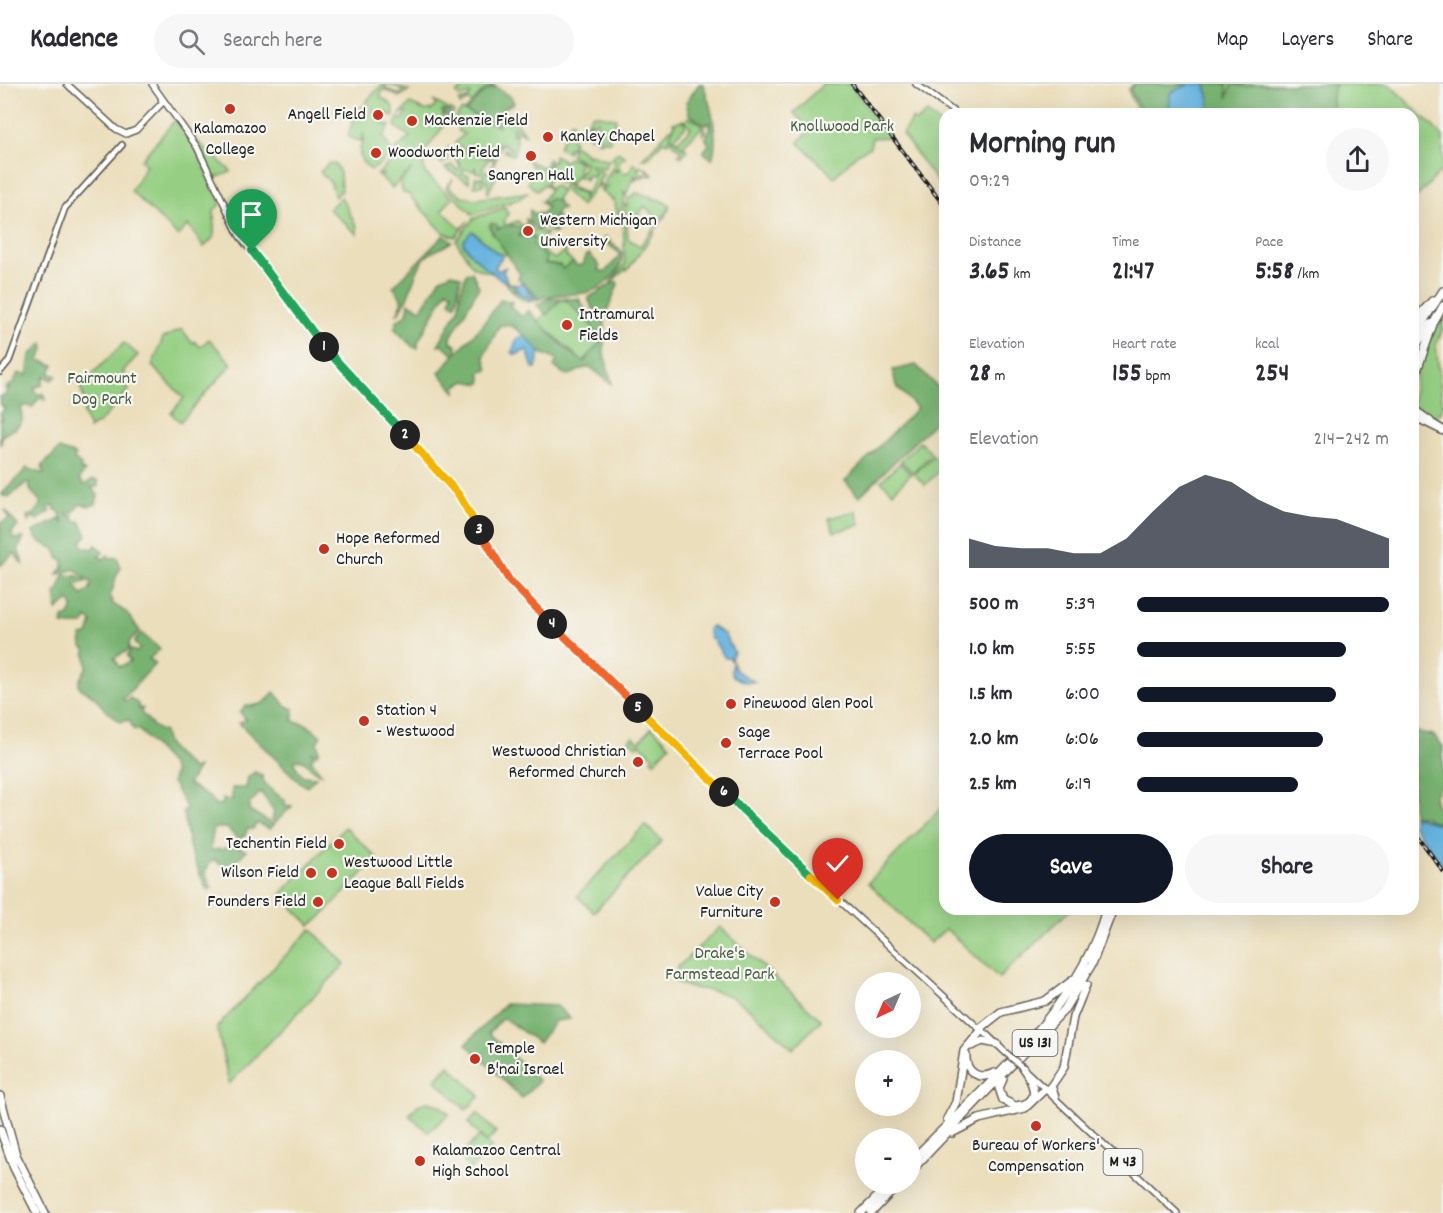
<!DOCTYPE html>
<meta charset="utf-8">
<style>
:root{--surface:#fff;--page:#f7f7f7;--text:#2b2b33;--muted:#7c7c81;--line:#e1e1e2;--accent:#111827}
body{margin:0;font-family:Dekko,sans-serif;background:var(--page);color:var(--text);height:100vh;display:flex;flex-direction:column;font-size:22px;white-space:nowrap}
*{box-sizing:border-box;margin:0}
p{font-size:20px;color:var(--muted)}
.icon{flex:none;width:33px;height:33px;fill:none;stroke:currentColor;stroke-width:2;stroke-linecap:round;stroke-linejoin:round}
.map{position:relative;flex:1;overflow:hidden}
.details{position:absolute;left:939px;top:24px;width:480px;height:807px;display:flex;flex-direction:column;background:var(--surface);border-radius:18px;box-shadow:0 6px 24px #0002}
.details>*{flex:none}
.needle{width:39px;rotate:224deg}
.controls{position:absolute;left:855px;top:888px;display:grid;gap:12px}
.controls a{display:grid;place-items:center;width:66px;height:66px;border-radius:50%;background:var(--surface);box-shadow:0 6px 24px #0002;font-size:30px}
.pin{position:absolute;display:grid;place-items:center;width:51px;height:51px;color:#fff;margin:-62px -26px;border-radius:50% 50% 50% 0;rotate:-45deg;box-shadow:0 0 6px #0007}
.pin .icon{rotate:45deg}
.km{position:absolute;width:30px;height:30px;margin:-15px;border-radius:50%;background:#222;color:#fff;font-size:16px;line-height:30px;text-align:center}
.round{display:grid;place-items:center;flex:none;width:63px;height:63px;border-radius:32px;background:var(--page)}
.overview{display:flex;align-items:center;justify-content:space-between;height:102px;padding:0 30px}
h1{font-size:33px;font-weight:800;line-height:45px}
.figures{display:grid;grid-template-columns:repeat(3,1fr);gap:9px;height:102px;padding:6px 30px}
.figures div{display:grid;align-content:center}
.figures b{font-size:26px;font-weight:800}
.figures small{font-size:16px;font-weight:400}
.figures p{font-size:16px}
.chart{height:168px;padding:12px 30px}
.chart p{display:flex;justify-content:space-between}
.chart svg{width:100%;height:108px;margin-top:6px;fill:var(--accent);opacity:.7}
.action{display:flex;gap:12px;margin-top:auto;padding:12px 30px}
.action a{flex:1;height:69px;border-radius:36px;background:var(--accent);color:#fff;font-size:24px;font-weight:800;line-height:69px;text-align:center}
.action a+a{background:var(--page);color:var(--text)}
ul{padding:0 30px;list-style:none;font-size:20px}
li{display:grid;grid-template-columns:96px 72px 1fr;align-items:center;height:45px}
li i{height:15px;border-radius:8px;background:var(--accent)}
header{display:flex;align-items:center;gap:36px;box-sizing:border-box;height:84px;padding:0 30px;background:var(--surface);border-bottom:2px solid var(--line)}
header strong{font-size:28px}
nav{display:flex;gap:33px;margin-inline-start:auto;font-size:21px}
.search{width:420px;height:54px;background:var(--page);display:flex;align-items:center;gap:15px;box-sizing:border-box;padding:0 21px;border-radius:33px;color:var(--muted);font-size:22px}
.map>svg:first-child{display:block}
.green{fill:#96cf83;stroke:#597650;stroke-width:1.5}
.forest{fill:#78b271;stroke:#4a6746;stroke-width:1.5}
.water{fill:#65b3df;stroke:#40687e;stroke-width:1.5}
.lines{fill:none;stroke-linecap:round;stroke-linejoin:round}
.secondary-casing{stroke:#646054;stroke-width:8}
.primary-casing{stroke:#646054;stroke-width:8}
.highway-casing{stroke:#646054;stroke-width:10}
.secondary{stroke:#fff;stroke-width:4.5}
.primary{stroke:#fff;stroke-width:5}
.highway{stroke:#fff;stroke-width:7}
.rail-casing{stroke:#1c1c1c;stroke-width:4}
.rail{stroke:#f6f6f2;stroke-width:1.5;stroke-dasharray:4.5;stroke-linecap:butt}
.primary-bridge-casing{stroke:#646054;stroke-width:8;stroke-linecap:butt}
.primary-bridge{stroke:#fff;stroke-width:5}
.split-1-casing{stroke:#fff;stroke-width:12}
.split-2-casing{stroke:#fff;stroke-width:12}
.split-3-casing{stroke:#fff;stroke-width:12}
.split-4-casing{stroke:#fff;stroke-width:12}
.split-5-casing{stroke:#fff;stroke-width:12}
.split-6-casing{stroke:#fff;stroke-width:12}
.split-7-casing{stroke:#fff;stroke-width:12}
.split-8-casing{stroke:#fff;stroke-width:12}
.split-1{stroke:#22a559;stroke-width:8}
.split-2{stroke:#22a559;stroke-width:8}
.split-3{stroke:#f5b400;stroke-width:8}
.split-4{stroke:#f0652b;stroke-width:8}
.split-5{stroke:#f0652b;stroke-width:8}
.split-6{stroke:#f5b400;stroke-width:8}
.split-7{stroke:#22a559;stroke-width:8}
.split-8{stroke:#f5b400;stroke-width:8}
.poi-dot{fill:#c8321e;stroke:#f6f6f2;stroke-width:2}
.labels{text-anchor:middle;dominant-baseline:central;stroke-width:4.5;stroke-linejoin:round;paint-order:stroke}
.shield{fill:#f6f6f2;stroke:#5d5d5c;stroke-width:1.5}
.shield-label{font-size:16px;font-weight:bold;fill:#1c1c1c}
.poi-label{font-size:18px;fill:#1c1c1c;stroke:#f6f6f2;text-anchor:start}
.park-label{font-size:18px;fill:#475b40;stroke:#f6f6f2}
</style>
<header>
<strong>Kadence</strong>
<div class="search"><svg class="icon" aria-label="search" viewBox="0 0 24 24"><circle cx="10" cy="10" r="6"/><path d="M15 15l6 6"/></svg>Search here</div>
<nav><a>Map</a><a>Layers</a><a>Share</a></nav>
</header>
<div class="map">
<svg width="1443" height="1129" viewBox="0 0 1443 1129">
<rect width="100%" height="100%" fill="#f6f6f2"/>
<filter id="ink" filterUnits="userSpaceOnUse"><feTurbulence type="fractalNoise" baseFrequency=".0167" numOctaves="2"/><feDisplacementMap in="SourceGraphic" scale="12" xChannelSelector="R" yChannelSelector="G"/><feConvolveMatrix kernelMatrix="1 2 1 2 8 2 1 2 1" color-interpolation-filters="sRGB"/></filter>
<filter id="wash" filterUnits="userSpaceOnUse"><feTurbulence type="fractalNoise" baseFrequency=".008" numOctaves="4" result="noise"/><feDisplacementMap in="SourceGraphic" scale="24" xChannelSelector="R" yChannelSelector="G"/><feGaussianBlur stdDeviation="1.35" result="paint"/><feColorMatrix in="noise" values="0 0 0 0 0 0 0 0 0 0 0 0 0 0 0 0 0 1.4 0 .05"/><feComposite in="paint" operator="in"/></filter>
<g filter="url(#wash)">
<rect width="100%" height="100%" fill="#ebdebb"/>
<path class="green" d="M383,0H387L385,4L399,11L404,6L389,0L409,7L399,13L384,5L380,13C390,18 396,22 393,33L388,29L383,40L390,42L383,52L393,70L372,86C359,79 356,67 365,55L362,57L364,49L360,57L348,53L355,28L363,22L366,24L364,29L369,32L372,24L365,19Z
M454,0H490L495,2C482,5 480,11 471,20L468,16L460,21L459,17L469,14L471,10L459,13L456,9L461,7V3Z
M823,0H850L890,53L872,54L870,63L857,70L834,93L798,58L810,46L794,29Z
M1133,0H1389L1443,52V85L1413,117V30H1139L1128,6Z
M433,17L449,25L446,31L443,30L446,26L442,27L443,33L447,34L451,25L454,28L423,70L420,78H423L425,89L452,114L442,126L461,145L468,137L455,153L443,148L408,110L403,109L400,98L412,85L392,104L381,93L383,89L379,93L377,91L401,67L396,69V65L410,53L395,42L398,34L402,36L407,29L402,28L399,32L410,20L426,27L429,25L431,27L436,21Z
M462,26L500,43L496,38L504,28L501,35L508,32L507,35L510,36L511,33L526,51L513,43V51L515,48L518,49L515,52L517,58L513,71L504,68V65L509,67L511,64L499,59L497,62L501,61L497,70L492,66L483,73H497L491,86L494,76L489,74L482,85L496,92L488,110L487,96L483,97V101L474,102L475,94H483L484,90L475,88V83L473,87L464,85L462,90L469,91V99L445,84L452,81L457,86L461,83L456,75L459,72L454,74L451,66L446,68L448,76L442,80L439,77L449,63L461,71L466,68L455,59L464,50L458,47L459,42L453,36Z
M927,29L945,44V53L938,63L945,72V109L902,50L912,35L916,38Z
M593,30L616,34L613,51L607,52L611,55L610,58L602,56L604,52L600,58L596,56L599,50L593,48L590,54L585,47L582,51L579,48L576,51L578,46L581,47L585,41L592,39L596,43L598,37L586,39Z
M688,33C695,36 704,40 705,48L702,50L704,45L701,44L684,61L686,65L676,58L687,67L681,73L678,70H680L681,67L669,56L667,59L663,57L648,74L642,75L674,41L670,54L675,57L670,52L675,41L673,39L684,36L686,42L673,55L678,57L691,44L686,37Z
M176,35L196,65L221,120L214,126V153L204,163L188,141L178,152L131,107L146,81L141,76Z
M571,37L574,39L571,50L574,58L570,63L575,62L586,69L587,73L590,70L609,76L604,85L589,80L595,85L592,92L586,91L584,94L587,92L586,96L577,92L578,89L571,100L559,96L561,100L547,87L552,77L554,78V71L562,75V78L570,74L579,76L577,77L582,79L577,82L580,89L586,79L571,71L572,64H568V68L558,64Z
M192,53L231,87V88L215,94Z
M618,68L625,73L621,75L618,83L620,84L616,86V84L614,88L619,86L626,89L630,87L633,80C641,82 646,82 653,91L650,92L644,83L638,84L639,90L647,91L640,94L633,91L636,94L630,98L638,95L631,98L626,112L623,106L625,113L618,136L615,118L601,107L610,102L601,106L598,100L581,122L562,104L565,100L571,102L568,104L584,111L582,115H583L585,110L572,104L586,109L590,104L596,85L603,89L599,99L604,103L607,90L612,92L609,90L615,77L611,74Z
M548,75L550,78L544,88L550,93L546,100L549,104L555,101L562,108L557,113L558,118L549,115L546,119L541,118L550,106L544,100L537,107L528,99L534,85L527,76L544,84Z
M329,79L336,81L340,89L341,107L335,113L331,99L320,88Z
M453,95L448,103L462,112L475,115L529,108L519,115L473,131L446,104Z
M636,109L653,113L651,116L657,115L669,120V125L657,144L655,143L659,138L645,122L633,138L623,135L625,120L627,122L628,115Z
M341,113L357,143V150L329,125Z
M505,123L508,130L504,138L507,142L496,145V141H489L492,149L507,167L505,171L498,170L473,147L463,160C472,171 503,200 516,201L519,207L512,203L524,213L527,211L528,215L534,213L523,199L539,215C517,225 510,197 495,190C492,189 480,186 473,183L456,157L473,135Z
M526,135L533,146L547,149L539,159L546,170L555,175L566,165V172L573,178L563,185L555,180H546L547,174L533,161L534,152L520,151L523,145L509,140L518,137L522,142L526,140Z
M623,139H627L628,155L640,162L653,145L655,147L627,187L626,185L610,199L625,180Z
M559,216H566L593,243L601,257L583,278L538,237Z
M1443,226V244L1436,261L1443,325L1433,335L1413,321C1413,289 1427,254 1443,226Z
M182,245L192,259L194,257L200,263L209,255L232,280L180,338L171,329L184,314L152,282L163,254Z
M124,259L138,271L123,287L125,290L119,296L129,306L100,338L89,345L83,328L87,324L80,302Z
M920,358L932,370L913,389L901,377Z
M933,372L944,382L925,401L914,390Z
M900,379L911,390L893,408L881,397Z
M856,427L860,441L834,448L829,434Z
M652,643L670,661L654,678L651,676L653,672L640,660L636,662L629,656L633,652L639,658Z
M945,720V825H1071L999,894L946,845L930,859L868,799Z
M645,741L662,757L594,828L577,812Z
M345,743L377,774L319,835L310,841L280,811Z
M720,843L821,936L793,965C773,948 752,922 727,911C709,903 690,908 673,896L677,884Z
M311,845L345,880L229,1000L217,943Z
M449,981L480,1012L466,1026L435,996Z
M427,1018L439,1021L449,1030L428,1048L409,1031L418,1021Z
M477,1029L496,1048L487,1058L468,1039Z
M479,1052L492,1064L471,1085L459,1073Z"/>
<path class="forest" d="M699,0H703C711,22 720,52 712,75L703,68L709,61L705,53L710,46V38L705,41L689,30L686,18Z
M1135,0H1189L1170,9L1169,30H1143L1130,6Z
M1206,0H1227V14L1232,0L1247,3L1256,0H1336C1329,10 1334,19 1332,30H1211Z
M496,3L511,13L514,19L504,24L496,41L465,27L486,6Z
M549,115L556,116L563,125L558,126L555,133H559L551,136L556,140V148L552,150L547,142L537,146L529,137L530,126L535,130L542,129L547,124L541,118L546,119Z
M491,139L497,141V145C506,141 513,140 522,145L519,152L534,153L533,161L547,174L545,180L560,181L563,185L573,178L577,182L584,180L585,173L589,170L600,182L598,186L605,188L618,174L619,169L603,156L605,153L622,168C623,179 619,186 611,194C587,219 566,205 539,215L532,206L518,195L520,190L493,149Z
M444,151L452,157C444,165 431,166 424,175C413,188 408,223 396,231C404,220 403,213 393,203Z
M472,188L479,203L451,253V258L457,262L456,269L481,243L501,215L512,218L510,222L522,233L528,226L566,265L584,278L601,257L593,243L566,216H560L547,231L537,221L549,214L579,215L588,230L605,238L604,270L612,300L590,283C573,285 571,300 554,282L557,276C551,270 545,273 540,268C527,257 519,239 500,241L484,272L488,286L480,289L482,297L480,300L466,297L456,302V308L439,289L454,271L442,260L438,261L459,224L460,210L466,190Z
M452,189L461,193L456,219L455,221L450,218L452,209L447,206L418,258V264L413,263L394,244L397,240L395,238L407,230L409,219L421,225L441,194Z
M616,197L618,200L605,233L592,224L588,214Z
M43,259L44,265L39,276L54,281L49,289L57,292L52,296L44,292L42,301L34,304L36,310H44L46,316L39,314L32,324L26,321L21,324L22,337L15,345L3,351L0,362V335H2L0,329L5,325L0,320V313L6,311V304L9,305L8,302L13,300L18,289L27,291L30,271Z
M916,281L945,310V328L859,413L845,397L917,324L896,302L893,286Z
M59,365L76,371L74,375L81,381L80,386L85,387L79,395L84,401L93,396L98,397V403H91L98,411L96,420L90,422L80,420L73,428L67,429L69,432L73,431L74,437H80L87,451L81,458L83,463L93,465L96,461L103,468L99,473L103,475L108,471L110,474L117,473L121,484C113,493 116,502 110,511L113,520L126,528L140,547L129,558V566L114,574L120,583L130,577L127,572L131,566L137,568L140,564L134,559L141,549L160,565L149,575L156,579L123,615L126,617L130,614L138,620L139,625L143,624L141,629C150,635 148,642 164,648C165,665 182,674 192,685L198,683L188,700L209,713L216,721L223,720V715L232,716V704H246L248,693L255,688L262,692L264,698C270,704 277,713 285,715V721L292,722L275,739L272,736L274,728L261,708L250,719L249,726L274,741L270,745L257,739L253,745H247L245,752L238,755L227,744H214L210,766L223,765L233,760L246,767L230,783L218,779L215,775L211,777L205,788L212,805L207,806L205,802L190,766L183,728L187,725L172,698L174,688L171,681L139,646H134L129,636L121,638C112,631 103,626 98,617C89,602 67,612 87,583L85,565L82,563L81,552L88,551L92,538L87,534L83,541H62L63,534L69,532L73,523L69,516L57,526L55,509L59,505L64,491L78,492L87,497L75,501L82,511L89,506L92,499L74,485L56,491L63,484V476L59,475L55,465L38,457L33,448L60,435L64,440L59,427L55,426L56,422L49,423L47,424L51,427L37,437L35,433L28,438L27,432L35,430L41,418L30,406L29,399H26L9,413L1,411L27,384L44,390L42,382Z
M5,426L18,442L12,448L13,455L24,454L18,465L24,482L14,469L0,482V439L9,435Z
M274,608L286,622L294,625L293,637L306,640L321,652L317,658L319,667L317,670L312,668L314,672L311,676L322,690L317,689L301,675L295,677L296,683L303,692L316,693L307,703L297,696L239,639L246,636L240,628L245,622C258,622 267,620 274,608Z
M1413,647L1433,651L1443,662V697L1434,713L1437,723L1443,728V742L1424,733L1413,731Z
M505,920L557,922L570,935L555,937L539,959L503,934L489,949L539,997L522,1014L466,960Z"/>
<path class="water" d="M1189,0H1206L1211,30H1169L1170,9Z
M472,147L498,170L501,169L502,173L495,183L498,187L506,183L503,187L508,199L517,201L522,199L535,215H528L527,211L524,213L512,204L519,207L516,202C503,200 466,170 463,157Z
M525,252L540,268L536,284H533L527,266L515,271L512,268L517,254Z
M711,542L724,550L734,568L731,574L736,587L755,598H744L733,592L731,587L733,579L730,574H725L714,557L710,554L708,545Z
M1413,732L1442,741L1443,782L1413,742Z"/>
</g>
<g filter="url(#ink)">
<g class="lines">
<g class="secondary-casing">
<path id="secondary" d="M0,288L9,277L65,124L122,61
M1413,333L1443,348
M1430,337L1443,345"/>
</g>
<g class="primary-casing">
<path id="primary" d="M67,0L116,45L126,50L136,46L162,19L161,13
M152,0L197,63L239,151L328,268L459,411L509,496L755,739L984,949
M916,0L957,30
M983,947L1005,968
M1028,989L1177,1129"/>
</g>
<g class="highway-casing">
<path id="highway" d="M1413,238L1432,217
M1413,253L1443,207
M1413,266L1430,240
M1413,298L1433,240L1443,222
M1413,325L1430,337
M981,944L1001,928L1045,917L1073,896
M971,962L983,957L997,960
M966,971C965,988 979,997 994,989
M1003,995L999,1004L1003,1016L1015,1022C1044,1020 1033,998 1022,983
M0,1012L16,1071L45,1129
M1055,1013L1051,1002L1064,983L1073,933L1086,901
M947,1035L956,1018L964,967L980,948
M0,1045L14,1084L37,1129
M952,1049L979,1035L1025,1024L1045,1005
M910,1078C981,1005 1080,925 1106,825
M910,1088L1064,926L1092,880L1113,825
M861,1129L890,1100
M871,1129L899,1100"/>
</g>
<use href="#secondary" class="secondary"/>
<use href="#primary" class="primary"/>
<use href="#highway" class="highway"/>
<g class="rail-casing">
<path id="rail" d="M852,0L945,123
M1413,746L1443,787"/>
</g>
<use href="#rail" class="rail"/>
<g class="primary-bridge-casing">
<path id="primary-bridge" d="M1005,968L1022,983"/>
</g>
<use href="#primary-bridge" class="primary-bridge"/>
</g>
</g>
<g class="lines" filter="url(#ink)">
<g class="split-1-casing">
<path id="split-1" d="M252,167L324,263"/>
</g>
<g class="split-2-casing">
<path id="split-2" d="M324,263L405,351"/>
</g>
<g class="split-3-casing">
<path id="split-3" d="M405,351L459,411L479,446"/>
</g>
<g class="split-4-casing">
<path id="split-4" d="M479,446L509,496L552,540"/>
</g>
<g class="split-5-casing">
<path id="split-5" d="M552,540L638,624"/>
</g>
<g class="split-6-casing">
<path id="split-6" d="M638,624L724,708"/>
</g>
<g class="split-7-casing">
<path id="split-7" d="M724,708L811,791"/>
</g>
<g class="split-8-casing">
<path id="split-8" d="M811,791L838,816"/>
</g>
<use href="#split-1" class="split-1"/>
<use href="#split-2" class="split-2"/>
<use href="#split-3" class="split-3"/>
<use href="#split-4" class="split-4"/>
<use href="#split-5" class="split-5"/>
<use href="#split-6" class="split-6"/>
<use href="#split-7" class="split-7"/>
<use href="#split-8" class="split-8"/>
</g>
<g class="poi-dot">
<circle cx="230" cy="25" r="6"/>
<circle cx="378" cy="31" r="6"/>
<circle cx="412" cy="37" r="6"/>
<circle cx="548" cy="53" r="6"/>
<circle cx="376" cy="69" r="6"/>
<circle cx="531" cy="72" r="6"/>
<circle cx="528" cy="147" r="6"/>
<circle cx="567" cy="241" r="6"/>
<circle cx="324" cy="465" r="6"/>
<circle cx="731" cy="620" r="6"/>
<circle cx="364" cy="637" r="6"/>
<circle cx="726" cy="659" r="6"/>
<circle cx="638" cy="678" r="6"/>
<circle cx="339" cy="760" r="6"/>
<circle cx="311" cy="789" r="6"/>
<circle cx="332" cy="789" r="6"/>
<circle cx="318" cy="818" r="6"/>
<circle cx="775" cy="818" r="6"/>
<circle cx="475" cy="975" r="6"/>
<circle cx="1036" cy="1042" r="6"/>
<circle cx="420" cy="1077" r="6"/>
</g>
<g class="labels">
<g class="shield">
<rect x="1012.5" y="946" width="45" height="26" rx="4.5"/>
<rect x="1103.5" y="1065" width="39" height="26" rx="4.5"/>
</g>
<g class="shield-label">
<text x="1035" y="959">US 131</text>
<text x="1123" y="1078">M 43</text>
</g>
<g class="poi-label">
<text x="366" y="31" text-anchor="end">Angell Field</text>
<text x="424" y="37">Mackenzie Field</text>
<text x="230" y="45" text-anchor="middle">Kalamazoo<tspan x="230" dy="21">College</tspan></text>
<text x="560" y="53">Kanley Chapel</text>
<text x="388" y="69">Woodworth Field</text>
<text x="531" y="92" text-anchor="middle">Sangren Hall</text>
<text x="540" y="137">Western Michigan<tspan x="540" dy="21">University</tspan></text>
<text x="579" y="231">Intramural<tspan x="579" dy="21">Fields</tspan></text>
<text x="336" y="455">Hope Reformed<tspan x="336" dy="21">Church</tspan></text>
<text x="743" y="620">Pinewood Glen Pool</text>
<text x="376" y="627">Station 4<tspan x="376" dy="21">- Westwood</tspan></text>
<text x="738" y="649">Sage<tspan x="738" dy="21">Terrace Pool</tspan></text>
<text x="626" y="668" text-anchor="end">Westwood Christian<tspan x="626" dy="21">Reformed Church</tspan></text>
<text x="327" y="760" text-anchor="end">Techentin Field</text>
<text x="344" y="779">Westwood Little<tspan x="344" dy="21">League Ball Fields</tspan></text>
<text x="299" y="789" text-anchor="end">Wilson Field</text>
<text x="763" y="808" text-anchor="end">Value City<tspan x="763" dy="21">Furniture</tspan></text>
<text x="306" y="818" text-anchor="end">Founders Field</text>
<text x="487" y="965">Temple<tspan x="487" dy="21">B'nai Israel</tspan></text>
<text x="1036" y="1062" text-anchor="middle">Bureau of Workers'<tspan x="1036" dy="21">Compensation</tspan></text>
<text x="432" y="1067">Kalamazoo Central<tspan x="432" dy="21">High School</tspan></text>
</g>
<g class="park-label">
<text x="842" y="43">Knollwood Park</text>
<text x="102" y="295">Fairmount<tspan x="102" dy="21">Dog Park</tspan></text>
<text x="720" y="870">Drake's<tspan x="720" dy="21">Farmstead Park</tspan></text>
</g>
</g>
</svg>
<div class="controls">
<a><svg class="needle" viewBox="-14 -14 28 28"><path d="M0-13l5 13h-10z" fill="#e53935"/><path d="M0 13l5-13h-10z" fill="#7c7c81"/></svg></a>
<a>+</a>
<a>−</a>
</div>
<div class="pin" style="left:252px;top:167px;background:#1e9e55"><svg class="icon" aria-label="arrive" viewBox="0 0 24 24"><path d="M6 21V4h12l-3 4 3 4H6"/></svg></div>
<div class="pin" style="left:838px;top:816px;background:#d93025"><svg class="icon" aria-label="check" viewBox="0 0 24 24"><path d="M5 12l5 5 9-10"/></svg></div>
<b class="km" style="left:324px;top:263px">1</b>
<b class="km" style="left:405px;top:351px">2</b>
<b class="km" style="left:479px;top:446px">3</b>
<b class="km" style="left:552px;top:540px">4</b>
<b class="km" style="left:638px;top:624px">5</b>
<b class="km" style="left:724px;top:708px">6</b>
<section class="details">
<div class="overview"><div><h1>Morning run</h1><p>09:29</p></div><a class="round"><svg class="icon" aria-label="share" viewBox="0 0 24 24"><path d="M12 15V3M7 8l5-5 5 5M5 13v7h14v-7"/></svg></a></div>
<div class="figures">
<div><p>Distance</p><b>3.65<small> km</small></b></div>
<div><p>Time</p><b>21:47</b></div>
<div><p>Pace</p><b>5:58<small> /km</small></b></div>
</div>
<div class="figures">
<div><p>Elevation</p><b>28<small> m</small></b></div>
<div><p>Heart rate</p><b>155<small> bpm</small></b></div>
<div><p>kcal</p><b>254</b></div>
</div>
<div class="chart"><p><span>Elevation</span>214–242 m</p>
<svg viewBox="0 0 160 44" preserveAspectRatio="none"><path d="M0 44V32L10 35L20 36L30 36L40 38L50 38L60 32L70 21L80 11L90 6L100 9L110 16L120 21L130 23L140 24L150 28L160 32V44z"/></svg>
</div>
<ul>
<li><b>500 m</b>5:39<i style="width:100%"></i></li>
<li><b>1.0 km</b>5:55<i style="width:83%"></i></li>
<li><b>1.5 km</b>6:00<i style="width:79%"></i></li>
<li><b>2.0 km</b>6:06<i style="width:74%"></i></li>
<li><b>2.5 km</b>6:19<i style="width:64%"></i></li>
</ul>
<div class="action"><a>Save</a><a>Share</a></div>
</section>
</div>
